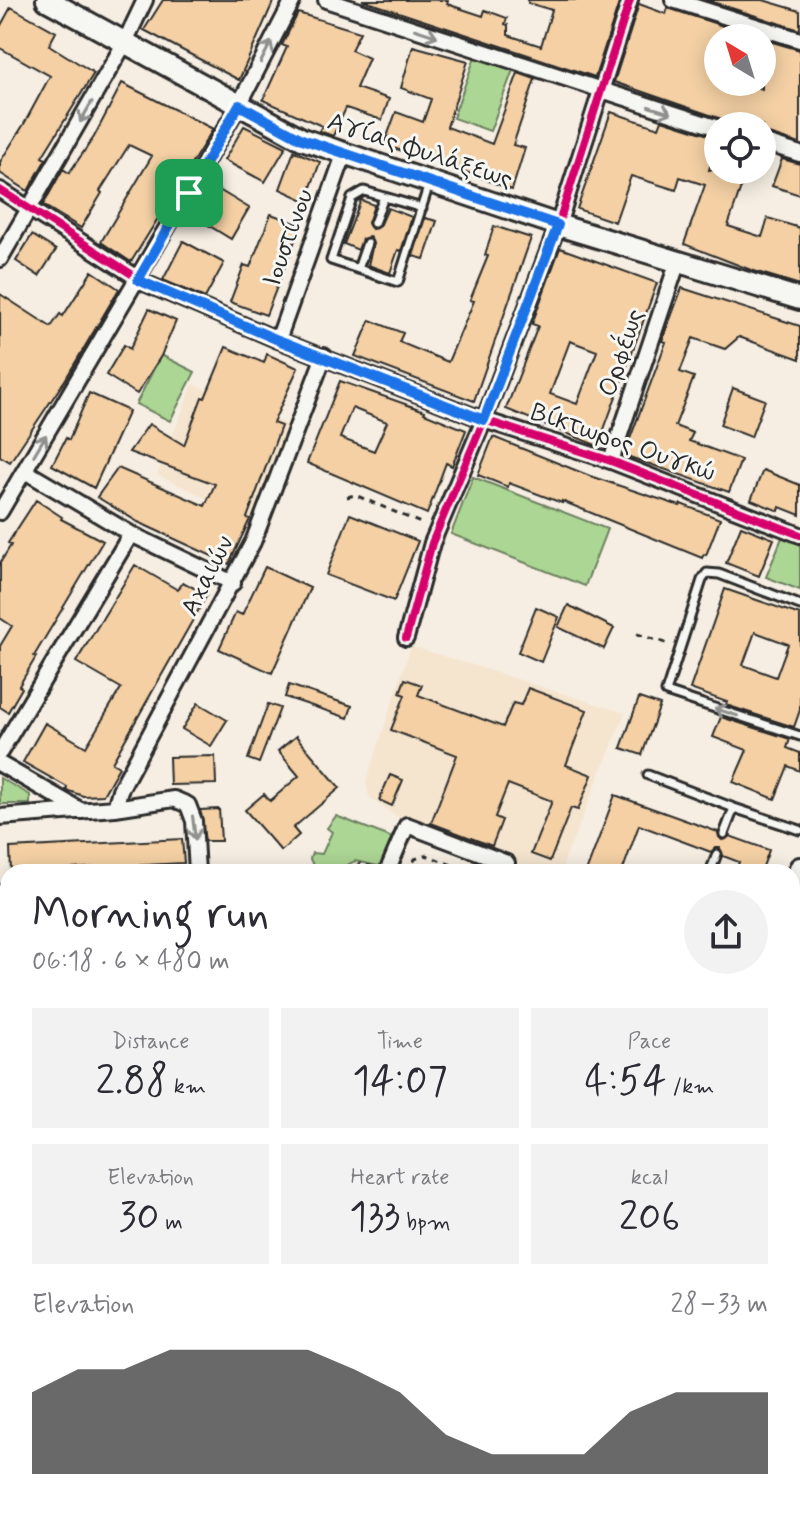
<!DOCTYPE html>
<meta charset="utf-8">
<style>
:root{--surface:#fff;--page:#f2f2f3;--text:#2b2b33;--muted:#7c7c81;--accent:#2b2b2b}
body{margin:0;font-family:Mynerve,sans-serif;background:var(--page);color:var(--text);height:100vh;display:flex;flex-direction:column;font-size:30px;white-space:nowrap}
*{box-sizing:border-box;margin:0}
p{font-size:26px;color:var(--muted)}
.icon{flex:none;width:44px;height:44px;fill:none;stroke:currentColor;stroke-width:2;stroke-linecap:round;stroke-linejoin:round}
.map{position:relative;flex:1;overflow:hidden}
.sheet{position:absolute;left:0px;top:864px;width:800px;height:650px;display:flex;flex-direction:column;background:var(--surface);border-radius:24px 24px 0 0;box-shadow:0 4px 20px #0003}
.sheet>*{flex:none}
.needle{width:52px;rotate:322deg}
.buttons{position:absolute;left:704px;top:24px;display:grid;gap:16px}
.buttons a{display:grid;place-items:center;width:72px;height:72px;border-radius:50%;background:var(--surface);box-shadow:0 4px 20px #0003;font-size:40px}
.pin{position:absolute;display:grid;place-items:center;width:68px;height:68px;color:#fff;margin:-34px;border-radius:16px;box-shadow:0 4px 12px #0006}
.round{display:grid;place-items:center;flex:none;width:84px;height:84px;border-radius:42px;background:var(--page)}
.head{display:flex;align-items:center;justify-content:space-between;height:136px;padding:0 32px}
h1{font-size:44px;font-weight:600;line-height:60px}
.stats{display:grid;grid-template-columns:repeat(3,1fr);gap:12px;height:136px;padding:8px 32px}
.stats div{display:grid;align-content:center;border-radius:0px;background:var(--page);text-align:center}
.stats b{font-size:40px;font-weight:600}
.stats small{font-size:22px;font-weight:400}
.stats p{font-size:22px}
.chart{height:224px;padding:16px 32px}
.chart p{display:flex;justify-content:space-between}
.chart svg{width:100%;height:144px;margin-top:8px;fill:var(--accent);opacity:.7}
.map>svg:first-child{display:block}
.built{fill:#f5e5cf}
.green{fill:#acd694;stroke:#6c8060;stroke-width:2}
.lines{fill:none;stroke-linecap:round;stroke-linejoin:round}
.stream{stroke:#658d9f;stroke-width:5}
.building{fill:#f4d0a4;stroke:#2b2b2b;stroke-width:2;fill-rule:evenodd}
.lane-casing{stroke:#2b2b2b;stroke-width:13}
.street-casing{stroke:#2b2b2b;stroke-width:20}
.secondary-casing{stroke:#2b2b2b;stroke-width:26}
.path{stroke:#2b2b2b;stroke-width:3;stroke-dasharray:6 6;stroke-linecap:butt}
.lane{stroke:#f6f6f2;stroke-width:7}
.street{stroke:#f6f6f2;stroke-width:14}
.secondary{stroke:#f6f6f2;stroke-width:20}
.cycleway-casing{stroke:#f6f6f2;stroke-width:13}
.cycleway{stroke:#d6006c;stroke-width:8}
.oneway{stroke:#90908e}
.route-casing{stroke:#fff;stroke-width:16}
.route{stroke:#1a73e8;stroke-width:10}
.labels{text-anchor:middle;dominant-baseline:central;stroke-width:6;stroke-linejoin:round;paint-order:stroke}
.street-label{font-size:26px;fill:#2b2b2b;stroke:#f6f6f2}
</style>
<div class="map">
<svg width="800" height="1513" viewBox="0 0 800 1513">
<rect width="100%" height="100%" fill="#f6eee2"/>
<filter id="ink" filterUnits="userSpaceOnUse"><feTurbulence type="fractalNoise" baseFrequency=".0125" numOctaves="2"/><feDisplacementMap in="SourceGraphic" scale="16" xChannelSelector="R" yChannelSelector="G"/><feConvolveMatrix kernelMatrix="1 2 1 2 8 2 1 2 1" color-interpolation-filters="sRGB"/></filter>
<g filter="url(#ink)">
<path class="built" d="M193,384L294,428L255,521L157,475Z
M411,646L625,713L560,872H539L394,815L369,797L366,782Z
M792,1245L800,1249V1428L792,1424Z
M172,1506H206L238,1513H171Z"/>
<path class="green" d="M475,57L513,70L490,131L453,118Z
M161,355L195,372L170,421L136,404Z
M473,477L607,529L585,586L451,534Z
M783,535L800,542V590L766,577Z
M0,778L30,795V804H0Z
M336,816L390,837L393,845L383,867L355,861L333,872L315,869L310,859L312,853L322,854L332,832L327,828Z
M0,1233L8,1237V1300L0,1296Z
M792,1243L800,1247V1274L792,1292Z"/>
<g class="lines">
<path class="stream" d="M0,1279L8,1284"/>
</g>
<path class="building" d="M163,0H274L239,80L144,30Z
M362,0H448L447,4L483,16L485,10L507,18L505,24L508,25V35L541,46L552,10L528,3V0H620L595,77Z
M706,0H763L800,11V30Z
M639,4L666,14L668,8L760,38H718V82H739L762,89V39L800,50V144L762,132V126H742L614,82Z
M11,7L56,32L49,45L94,73L42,157L46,159L28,191L0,173V162L24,124L50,76L0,48V27Z
M298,13L360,32L351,50L369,58L356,88L389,99L382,120L346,108L333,136L319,131L322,126L263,100L287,47L282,45Z
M413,46L468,61L447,127L492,144L518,73L535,79L513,145L525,148L512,190L430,158L429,160L384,145L396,112L423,122L431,99L401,88Z
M122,83L213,129L131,262L101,242L152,156L129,145L100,191L102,193L81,228L43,205L63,169L69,173L94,137Z
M611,112L659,128L662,120L718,138L709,170H747L728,226L762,237L768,218L800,228V285L751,270L684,244L705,185L680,177L676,190L631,176L615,222L577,209Z
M244,126L286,147L265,182L224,160Z
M294,151L320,162L306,201L280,189Z
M782,159L800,164V195L772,186Z
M214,187L249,208L231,239L195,217Z
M361,200L374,205L368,223L372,229L380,226L388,208L412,217L401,251L398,250L390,273L368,265L373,244L370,237L362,239L358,250L344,244Z
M271,214L301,225L266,315L230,302L244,265L250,267Z
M425,218L437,221L424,259L413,256Z
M494,226L531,238L474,401L355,356L370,320L403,333L399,342L448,362L474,301L470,300L488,256L485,255Z
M32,235L56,250L39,276L16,261Z
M183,241L224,263L205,298L163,280Z
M560,248L657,283L598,446L506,409L538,326L532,324ZM570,341L597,351L577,404L550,394Z
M92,271L119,289L65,380L10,462L0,456V294L51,327L60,314L63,316Z
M682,288L800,326V359L739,337L725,349L693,338L680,372L694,377L675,426L693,433L689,441L741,460L729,492L624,455L666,342L662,341Z
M149,309L176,321L161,356L137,394L106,375L124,345L130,349Z
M226,347L264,363L267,354L298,368L273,423L281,426L247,518L250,519L229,564L138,522L97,497L118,468L205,506L215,484L129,452L149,424L184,445L202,397L205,398Z
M340,381L425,411L424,413L466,430L452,466L446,463L427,514L307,463ZM352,408L387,422L374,451L340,438Z
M733,388L765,400L751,437L720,425Z
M89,393L129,411L94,488L52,465L66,438L69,440Z
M493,437L590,476L680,506L681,504L720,519L706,555L704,554L702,558L562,501V503L509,483L508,487L478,475Z
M763,470L800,485V515L780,507L779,511L751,500Z
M36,500L62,517L61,519L103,541L34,656L36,657L19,686L22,688L8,712L0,707V646L12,626L0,618V563L11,545L8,543Z
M350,514L418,541L394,601L326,575Z
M741,526L774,539L759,576L726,563Z
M135,565L178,590L183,582L207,595L112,763L119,767L103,795L83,796L66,790L67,787L23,762L45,723L86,747L121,688L76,662Z
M265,567L310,588L272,673L219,649L236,612L242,615Z
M725,589L800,615V710L794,727L726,705L727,702L690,689ZM755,632L788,644L776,677L743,665Z
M568,605L614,628L604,649L558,627Z
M536,607L559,617L541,662L518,652Z
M405,679L422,685L418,695L503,727L513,703L521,705L528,688L587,710L566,765L592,775L578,810L571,808L550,861L531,854L552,801L508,784L495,817L502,820L492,846L431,823L457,755L391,730L405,695L400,693Z
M289,685L352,706L348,718L285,697Z
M639,698L660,705L642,755L621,748Z
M198,703L227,720L211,746L182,729Z
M268,704L280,708L259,763L248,759Z
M721,717L790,739L787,748L800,753V771L788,766L775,799L733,782L747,750L713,737Z
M296,736L340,788L293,828L299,835L281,851L245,810L264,794L270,801L299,776L278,751Z
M215,756L216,784L170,785L169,757Z
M390,775L403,780L392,806L379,800Z
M615,795L718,832L719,837L722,840L730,836L769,850L761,872H735L739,862L723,856L720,848H715L711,852L639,825L622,872H586Z
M219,809L221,841H205L200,810Z
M182,839L184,863L11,872L10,848Z"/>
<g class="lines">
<g class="lane-casing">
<path id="lane" d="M422,208L364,191L352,198L331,260L398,282L429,184
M374,223L384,197
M358,269L367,243
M800,605L719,574L707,573L702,580L666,692L800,736
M648,775L734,808L800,830
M724,834L734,808
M710,872L717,854
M792,1442L800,1446
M355,1513L361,1506"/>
</g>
<g class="street-casing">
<path id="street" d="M326,0L718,128
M673,0L800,40
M762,142L800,154
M0,190L147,284L278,340L484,420L611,461L800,535
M0,259L124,44L145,0
M278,340L345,152
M611,461L678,261
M25,471L131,534L233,583
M0,512L239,105L293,0
M406,638L432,543L484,420L558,225L630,0
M0,752L131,534
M0,764L82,811
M115,808L120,790L253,542L324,356
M0,817L115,808L174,799L188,805L194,821L197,872
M387,872L407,825L507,863L503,872
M0,1077L8,1080
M0,1237L8,1241
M0,1465L8,1467
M490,1506L495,1513
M730,1506L743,1513
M160,1513L161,1506
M794,1513L800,1506"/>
</g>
<g class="secondary-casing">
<path id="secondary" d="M47,0L302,139L558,225L800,299
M792,890L800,868
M0,896L8,895
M792,1046L800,1048"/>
</g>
<path class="path" d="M347,497L355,495L423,524
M637,634L669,644
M345,872L360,864L375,867
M408,872L415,859L426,855L470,872"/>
<use href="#lane" class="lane"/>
<use href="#street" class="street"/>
<use href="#secondary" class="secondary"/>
<g class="cycleway-casing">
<path id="cycleway" d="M0,190L147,284L278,340L484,420L611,461L800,535
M406,638L432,543L484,420L558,225L630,0"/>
</g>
<use href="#cycleway" class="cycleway"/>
</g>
<defs><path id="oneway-shaft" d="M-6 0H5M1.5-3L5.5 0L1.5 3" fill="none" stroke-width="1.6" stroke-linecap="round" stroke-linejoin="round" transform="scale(2)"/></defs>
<g class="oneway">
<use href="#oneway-shaft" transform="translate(426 33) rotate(18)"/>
<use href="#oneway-shaft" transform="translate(266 52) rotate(-63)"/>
<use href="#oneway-shaft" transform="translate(660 110) rotate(17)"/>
<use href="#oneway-shaft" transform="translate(86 112) rotate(120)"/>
<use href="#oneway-shaft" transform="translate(40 445) rotate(-59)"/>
<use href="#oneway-shaft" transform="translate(726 712) rotate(-162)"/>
<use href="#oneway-shaft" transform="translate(194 828) rotate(83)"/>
</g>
</g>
<g class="lines" filter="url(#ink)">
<g class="route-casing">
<path id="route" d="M239,105L302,139L558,225L484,420L278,340L138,280Z"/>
</g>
<use href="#route" class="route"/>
</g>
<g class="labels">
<g class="street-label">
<text transform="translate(420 151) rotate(18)">Αγίας Φυλάξεως</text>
<text transform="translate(289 238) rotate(-70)">Ιουστίνου</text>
<text transform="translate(622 353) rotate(-71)">Ορφέως</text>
<text transform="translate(623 443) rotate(19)">Βίκτωρος Ουγκώ</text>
<text transform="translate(208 576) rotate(-63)">Αχαιών</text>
</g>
</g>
</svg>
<div class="buttons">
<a><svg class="needle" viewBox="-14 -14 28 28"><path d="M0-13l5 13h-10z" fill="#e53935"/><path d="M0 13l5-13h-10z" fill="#7c7c81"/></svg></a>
<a><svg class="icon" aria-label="locate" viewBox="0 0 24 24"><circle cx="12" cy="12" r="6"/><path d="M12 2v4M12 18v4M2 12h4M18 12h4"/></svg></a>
</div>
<div class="pin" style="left:189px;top:193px;background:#1e9e55"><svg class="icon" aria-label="arrive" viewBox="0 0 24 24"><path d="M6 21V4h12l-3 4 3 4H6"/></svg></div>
<section class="sheet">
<div class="head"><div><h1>Morning run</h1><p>06:18 · 6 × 480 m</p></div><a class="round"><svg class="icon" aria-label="share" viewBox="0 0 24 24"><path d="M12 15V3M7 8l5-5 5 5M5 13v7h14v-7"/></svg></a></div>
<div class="stats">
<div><p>Distance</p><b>2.88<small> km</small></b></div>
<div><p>Time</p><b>14:07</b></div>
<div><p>Pace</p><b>4:54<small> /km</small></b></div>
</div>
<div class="stats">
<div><p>Elevation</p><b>30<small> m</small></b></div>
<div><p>Heart rate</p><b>133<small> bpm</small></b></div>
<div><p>kcal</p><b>206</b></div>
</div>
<div class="chart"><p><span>Elevation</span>28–33 m</p>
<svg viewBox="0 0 160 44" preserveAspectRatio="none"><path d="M0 44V19L10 12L20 12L30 6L40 6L50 6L60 6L70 12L80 19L90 32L100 38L110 38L120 38L130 25L140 19L150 19L160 19V44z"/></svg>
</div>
</section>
</div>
